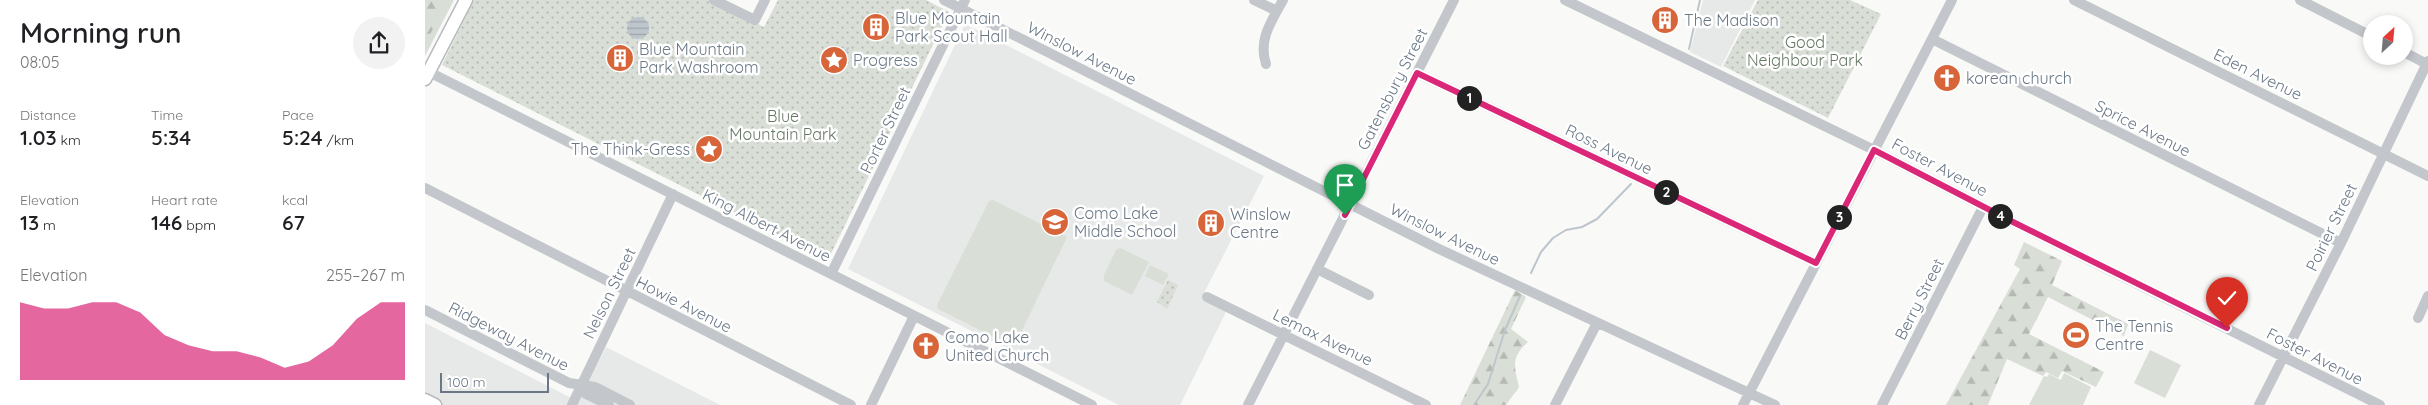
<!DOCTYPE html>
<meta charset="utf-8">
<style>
:root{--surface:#fff;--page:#f2f2f2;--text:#202124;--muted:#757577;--accent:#db2777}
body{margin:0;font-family:Quicksand,sans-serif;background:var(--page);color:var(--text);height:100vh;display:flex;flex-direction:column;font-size:19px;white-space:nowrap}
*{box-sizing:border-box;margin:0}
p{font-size:16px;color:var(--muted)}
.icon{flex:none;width:28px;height:28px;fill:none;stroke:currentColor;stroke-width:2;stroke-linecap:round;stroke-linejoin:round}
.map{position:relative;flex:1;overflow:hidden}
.drawer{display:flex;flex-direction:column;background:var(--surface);width:425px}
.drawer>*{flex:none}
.needle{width:32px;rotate:26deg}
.fabs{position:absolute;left:1938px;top:15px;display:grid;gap:10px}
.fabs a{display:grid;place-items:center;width:50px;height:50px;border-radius:50%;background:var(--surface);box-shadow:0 2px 8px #0003;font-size:25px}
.scale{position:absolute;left:15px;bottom:12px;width:109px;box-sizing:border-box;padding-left:5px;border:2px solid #6a7886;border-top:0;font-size:14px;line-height:18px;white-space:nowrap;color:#6a7886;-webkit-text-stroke:4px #fff;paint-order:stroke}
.pin{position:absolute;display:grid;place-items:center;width:42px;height:42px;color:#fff;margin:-51px -21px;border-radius:50% 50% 50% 0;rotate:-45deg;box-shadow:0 0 5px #0007}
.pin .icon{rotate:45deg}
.km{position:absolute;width:25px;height:25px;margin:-12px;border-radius:50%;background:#222;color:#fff;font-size:14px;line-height:25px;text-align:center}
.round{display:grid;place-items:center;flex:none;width:52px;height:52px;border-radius:26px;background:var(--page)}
.head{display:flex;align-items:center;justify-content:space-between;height:85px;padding:0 20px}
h1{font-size:28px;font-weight:600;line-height:38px}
.metrics{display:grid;grid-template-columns:repeat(3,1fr);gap:8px;height:85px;padding:5px 20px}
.metrics div{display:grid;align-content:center}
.metrics b{font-size:21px;font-weight:600}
.metrics small{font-size:14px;font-weight:400}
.metrics p{font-size:14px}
.chart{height:140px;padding:10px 20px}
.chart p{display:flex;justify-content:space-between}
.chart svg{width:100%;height:90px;margin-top:5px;fill:var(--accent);opacity:.7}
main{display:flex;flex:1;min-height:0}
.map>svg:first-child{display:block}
.built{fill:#e7e8e8}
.grass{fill:#d9ded6}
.forest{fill:url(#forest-firs)}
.park{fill:url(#park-dots)}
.water{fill:url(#water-rules)}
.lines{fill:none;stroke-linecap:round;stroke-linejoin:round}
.stream{stroke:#bdc6cc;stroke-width:2}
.major-casing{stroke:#b6babe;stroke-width:15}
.minor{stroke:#c3c6ca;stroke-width:10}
.major{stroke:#fff;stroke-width:12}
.route-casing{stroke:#fff;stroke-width:10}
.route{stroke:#db2777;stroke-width:6}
.labels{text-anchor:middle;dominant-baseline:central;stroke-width:5;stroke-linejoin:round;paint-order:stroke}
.poi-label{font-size:16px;fill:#6a7886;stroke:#fff;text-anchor:start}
.park-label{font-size:16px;fill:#677865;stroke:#fff}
.street-label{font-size:16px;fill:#6a7886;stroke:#fff}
</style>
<main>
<section class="drawer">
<div class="head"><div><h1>Morning run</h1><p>08:05</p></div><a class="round"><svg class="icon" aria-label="share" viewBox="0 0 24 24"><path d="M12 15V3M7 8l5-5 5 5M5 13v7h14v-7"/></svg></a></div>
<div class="metrics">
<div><p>Distance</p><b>1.03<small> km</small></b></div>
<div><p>Time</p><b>5:34</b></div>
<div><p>Pace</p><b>5:24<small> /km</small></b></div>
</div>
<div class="metrics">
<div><p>Elevation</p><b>13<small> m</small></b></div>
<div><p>Heart rate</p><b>146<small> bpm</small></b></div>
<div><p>kcal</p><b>67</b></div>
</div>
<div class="chart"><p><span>Elevation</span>255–267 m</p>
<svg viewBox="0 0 160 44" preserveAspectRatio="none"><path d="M0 44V6L10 9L20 9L30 6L40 6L50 11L60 22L70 27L80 30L90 30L100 33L110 38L120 35L130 27L140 14L150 6L160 6V44z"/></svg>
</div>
</section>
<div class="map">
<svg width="2003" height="405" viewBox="0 0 2003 405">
<defs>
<pattern id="forest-firs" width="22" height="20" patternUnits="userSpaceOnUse" patternTransform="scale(1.25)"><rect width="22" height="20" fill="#d9ded6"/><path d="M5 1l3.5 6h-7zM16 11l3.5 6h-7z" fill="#b4b9b3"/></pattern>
<pattern id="park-dots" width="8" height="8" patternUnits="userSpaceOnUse" patternTransform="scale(1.25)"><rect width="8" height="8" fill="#d9ded6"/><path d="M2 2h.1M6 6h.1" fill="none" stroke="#b4b9b3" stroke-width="1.8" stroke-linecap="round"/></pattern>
<pattern id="water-rules" width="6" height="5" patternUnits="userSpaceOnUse" patternTransform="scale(1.25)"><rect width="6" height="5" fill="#bdc6cc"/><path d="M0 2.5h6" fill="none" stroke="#9ea6ab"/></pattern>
</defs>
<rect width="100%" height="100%" fill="#f9f9f7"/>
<path class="built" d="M1278,0H1330L1296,67L1265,52Z
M540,24L839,176L777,297L802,310L755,405H694L423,269Z
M0,323L154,402L181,347L295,405H0Z"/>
<path class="grass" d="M0,0H29L0,56Z
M568,200L642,237L589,347L513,309L512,305L564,201Z
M695,248L724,262L707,295L679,281V275L691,250Z
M725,265L744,274L738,285L720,276Z
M1725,350L1756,365L1740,398L1709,383Z
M1639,373L1666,387L1658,405H1604L1619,376L1622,377L1624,374L1636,380Z"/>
<path class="forest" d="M0,0H23L0,44Z
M1599,242L1637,261L1627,285L1703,324L1699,336L1623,297L1604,334L1679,372L1671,387L1637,371L1633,378L1621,372L1618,376L1582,359L1563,405H1521L1595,269L1589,265Z
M1090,290L1101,297L1086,329L1103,342C1086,357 1089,366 1094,387L1081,405H1035Z"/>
<path class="park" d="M49,0H284L339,27L353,0H501L524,12L403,260L17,65Z
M1333,0H1425L1456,14L1403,118L1298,66Z
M743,280L753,285L742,309L732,302Z"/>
<path class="water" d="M202 28a11 11 0 1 1 22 0a11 11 0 1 1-22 0Z"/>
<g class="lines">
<path class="stream" d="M1264,49L1275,0
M416,58L423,48
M1106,273L1116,252L1128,238L1141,230L1157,227L1172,219L1206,184
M1049,405L1063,384L1080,330L1095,296"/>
<g class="major-casing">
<path id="major" d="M0,79L41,0
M0,400L10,405"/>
</g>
<path class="minor" d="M289,0L330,20L340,0
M519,0L1014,249L1350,405
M829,0L852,11
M1140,0L1449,150L1588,222L1955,405
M1649,0L2003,176
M1875,0L1946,36
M1507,39L1916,243
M1979,52L2002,64
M841,64C833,40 846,22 858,0
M4,72L667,405
M992,73L1391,263
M0,188L426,405
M892,269L944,295
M406,274L540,0
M782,297L1001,405
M0,310L144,383L170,387L205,405
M1993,318L2003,296
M156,386L161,394L184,405
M147,405L248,194
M446,405L489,316
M823,405L1029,0
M1130,405L1172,323
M1318,405L1527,0
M1457,405L1558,207
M1834,405L1916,243L2003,61"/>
<use href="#major" class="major"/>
</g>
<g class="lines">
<g class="route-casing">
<path id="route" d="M920,215L992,73L1391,263L1449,150L1588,222L1802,328"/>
</g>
<use href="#route" class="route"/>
</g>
<defs>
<g id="building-disc" transform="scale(1.4375)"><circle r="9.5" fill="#d76539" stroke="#fff"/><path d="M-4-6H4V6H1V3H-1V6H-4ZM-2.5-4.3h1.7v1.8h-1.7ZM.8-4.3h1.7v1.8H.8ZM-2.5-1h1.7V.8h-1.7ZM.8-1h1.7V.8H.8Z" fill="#fff"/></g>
<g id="sight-disc" transform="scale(1.4375)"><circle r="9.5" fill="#d76539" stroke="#fff"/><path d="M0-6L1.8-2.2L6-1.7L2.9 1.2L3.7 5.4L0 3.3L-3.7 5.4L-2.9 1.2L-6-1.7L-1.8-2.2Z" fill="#fff"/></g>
<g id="church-disc" transform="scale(1.4375)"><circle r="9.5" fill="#d76539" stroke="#fff"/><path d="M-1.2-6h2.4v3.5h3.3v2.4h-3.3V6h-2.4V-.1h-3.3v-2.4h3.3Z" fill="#fff"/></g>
<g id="school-disc" transform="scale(1.4375)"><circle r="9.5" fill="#d76539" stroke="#fff"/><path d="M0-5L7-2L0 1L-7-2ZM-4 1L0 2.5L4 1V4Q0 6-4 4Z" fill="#fff"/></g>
<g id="stadium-disc" transform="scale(1.4375)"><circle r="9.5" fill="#d76539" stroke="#fff"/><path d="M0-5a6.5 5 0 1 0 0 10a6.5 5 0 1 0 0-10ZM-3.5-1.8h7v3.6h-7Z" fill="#fff"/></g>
</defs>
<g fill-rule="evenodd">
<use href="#building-disc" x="1240" y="20"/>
<use href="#building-disc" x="451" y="27"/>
<use href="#building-disc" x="195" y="58"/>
<use href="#sight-disc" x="409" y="60"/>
<use href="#church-disc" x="1522" y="78"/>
<use href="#sight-disc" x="284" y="149"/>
<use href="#school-disc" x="630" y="222"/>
<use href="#building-disc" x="786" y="223"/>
<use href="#stadium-disc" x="1651" y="335"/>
<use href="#church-disc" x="501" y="346"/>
</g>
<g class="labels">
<g class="poi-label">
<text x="470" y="18">Blue Mountain<tspan x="470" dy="18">Park Scout Hall</tspan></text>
<text x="1259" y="20">The Madison</text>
<text x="214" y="49">Blue Mountain<tspan x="214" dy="18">Park Washroom</tspan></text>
<text x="428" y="60">Progress</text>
<text x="1541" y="78">korean church</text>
<text x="265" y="149" text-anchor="end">The Think-Gress</text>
<text x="649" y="213">Como Lake<tspan x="649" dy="18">Middle School</tspan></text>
<text x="805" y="214">Winslow<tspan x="805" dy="18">Centre</tspan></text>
<text x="1670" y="326">The Tennis<tspan x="1670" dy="18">Centre</tspan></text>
<text x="520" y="337">Como Lake<tspan x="520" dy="18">United Church</tspan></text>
</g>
<g class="park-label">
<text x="1380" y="42">Good<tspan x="1380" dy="18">Neighbour Park</tspan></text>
<text x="358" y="116">Blue<tspan x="358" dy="18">Mountain Park</tspan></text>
</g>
<g class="street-label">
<text transform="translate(657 53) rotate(27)">Winslow Avenue</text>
<text transform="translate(1833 74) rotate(26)">Eden Avenue</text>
<text transform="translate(967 89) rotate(-63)">Gatensbury Street</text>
<text transform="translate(1718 128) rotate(27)">Sprice Avenue</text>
<text transform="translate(460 130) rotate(-64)">Porter Street</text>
<text transform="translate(1184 149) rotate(26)">Ross Avenue</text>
<text transform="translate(1515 167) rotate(28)">Foster Avenue</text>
<text transform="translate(342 225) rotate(27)">King Albert Avenue</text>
<text transform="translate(1906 227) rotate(-64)">Poirier Street</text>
<text transform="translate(1020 234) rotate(26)">Winslow Avenue</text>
<text transform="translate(184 293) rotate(-64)">Nelson Street</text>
<text transform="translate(1494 299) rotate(-63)">Berry Street</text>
<text transform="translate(259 304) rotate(27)">Howie Avenue</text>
<text transform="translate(84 336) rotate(27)">Ridgeway Avenue</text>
<text transform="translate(898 337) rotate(26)">Lemax Avenue</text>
<text transform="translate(1890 356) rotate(27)">Foster Avenue</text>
</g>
</g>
</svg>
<div class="fabs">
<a><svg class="needle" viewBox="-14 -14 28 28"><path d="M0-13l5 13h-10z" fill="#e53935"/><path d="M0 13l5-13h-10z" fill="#757577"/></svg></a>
</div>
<div class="scale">100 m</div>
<div class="pin" style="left:920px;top:215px;background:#1e9e55"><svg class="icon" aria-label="arrive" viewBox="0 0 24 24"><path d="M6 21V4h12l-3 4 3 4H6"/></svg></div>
<div class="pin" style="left:1802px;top:328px;background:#d93025"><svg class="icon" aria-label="check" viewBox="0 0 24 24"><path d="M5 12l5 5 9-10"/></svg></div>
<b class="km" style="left:1044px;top:98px">1</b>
<b class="km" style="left:1241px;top:192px">2</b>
<b class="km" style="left:1414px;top:217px">3</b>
<b class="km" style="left:1575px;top:216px">4</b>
</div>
</main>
